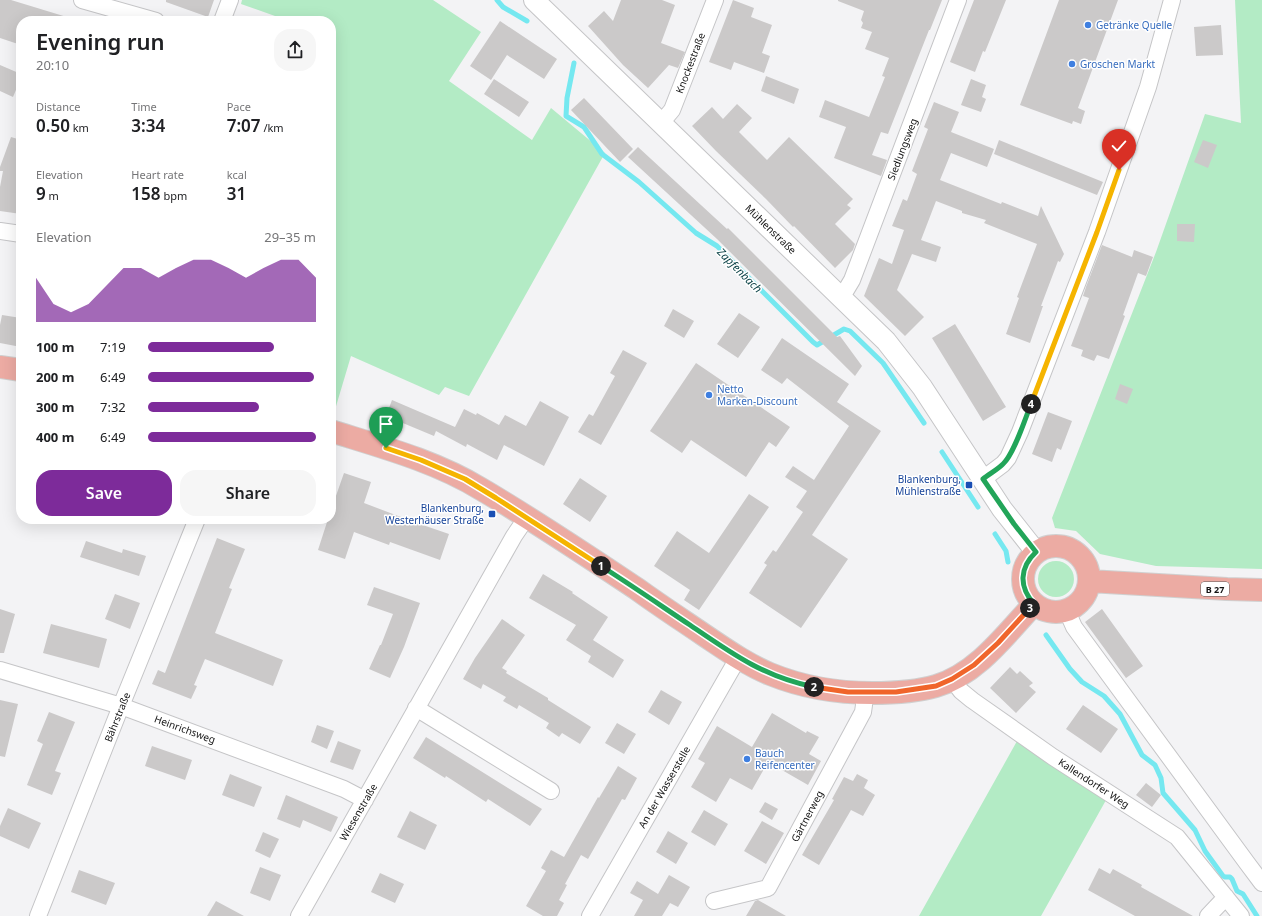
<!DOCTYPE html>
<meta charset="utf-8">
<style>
:root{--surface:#fff;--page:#f6f6f6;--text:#202124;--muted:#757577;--accent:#7d2b9a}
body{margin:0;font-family:"Noto Sans",sans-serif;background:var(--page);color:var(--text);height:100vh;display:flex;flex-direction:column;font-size:15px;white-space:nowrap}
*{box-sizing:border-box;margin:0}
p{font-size:13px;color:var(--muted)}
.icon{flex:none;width:22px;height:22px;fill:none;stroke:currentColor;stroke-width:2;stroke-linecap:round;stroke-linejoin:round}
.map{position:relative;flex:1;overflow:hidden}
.sheet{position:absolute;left:16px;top:16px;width:320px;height:508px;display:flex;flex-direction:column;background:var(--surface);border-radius:16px;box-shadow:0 4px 16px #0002}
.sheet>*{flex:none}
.pin{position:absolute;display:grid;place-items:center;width:34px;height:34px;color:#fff;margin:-41px -17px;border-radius:50% 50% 50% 0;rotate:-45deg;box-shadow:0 0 4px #0007}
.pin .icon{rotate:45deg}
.km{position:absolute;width:20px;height:20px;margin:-10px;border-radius:50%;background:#222;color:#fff;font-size:11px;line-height:20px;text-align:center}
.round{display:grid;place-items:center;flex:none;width:42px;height:42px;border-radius:16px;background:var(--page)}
.headline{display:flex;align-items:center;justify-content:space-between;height:68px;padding:0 20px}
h1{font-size:22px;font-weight:600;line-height:30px}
.stats{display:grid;grid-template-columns:repeat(3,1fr);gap:6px;height:68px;padding:4px 20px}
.stats div{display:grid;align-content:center}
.stats b{font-size:17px;font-weight:600}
.stats small{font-size:11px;font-weight:400}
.stats p{font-size:11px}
.chart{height:112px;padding:8px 20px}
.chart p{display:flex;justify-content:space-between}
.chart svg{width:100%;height:72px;margin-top:4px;fill:var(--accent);opacity:.7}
.button{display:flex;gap:8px;margin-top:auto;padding:8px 20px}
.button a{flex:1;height:46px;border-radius:16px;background:var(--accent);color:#fff;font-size:16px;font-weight:600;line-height:46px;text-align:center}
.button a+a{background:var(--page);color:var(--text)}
ul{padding:0 20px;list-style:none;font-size:13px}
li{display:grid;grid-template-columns:64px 48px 1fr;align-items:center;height:30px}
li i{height:10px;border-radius:5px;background:var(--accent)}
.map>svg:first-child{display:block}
.green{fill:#b3ebc5}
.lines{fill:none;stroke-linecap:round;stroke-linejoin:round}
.stream{stroke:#75e8f0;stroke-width:5}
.building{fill:#cbc9c9}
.minor-casing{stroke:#c5c5c7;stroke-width:18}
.tertiary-casing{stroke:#c5c5c7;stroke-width:22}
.primary-casing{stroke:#d0d0d0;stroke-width:24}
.minor{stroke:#fff;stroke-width:16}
.tertiary{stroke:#fff;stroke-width:20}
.primary{stroke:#ecaba3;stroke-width:22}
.split-1-casing{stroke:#fff;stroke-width:8}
.split-2-casing{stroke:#fff;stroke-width:8}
.split-3-casing{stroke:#fff;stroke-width:8}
.split-4-casing{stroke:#fff;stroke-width:8}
.split-5-casing{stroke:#fff;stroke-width:8}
.split-1{stroke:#f5b400;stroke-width:5}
.split-2{stroke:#22a559;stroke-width:5}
.split-3{stroke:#f0652b;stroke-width:5}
.split-4{stroke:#22a559;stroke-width:5}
.split-5{stroke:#f5b400;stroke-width:5}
.shop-dot{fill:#3f7fe0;stroke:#fff;stroke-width:1.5}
.transit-dot{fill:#1a4fb4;stroke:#fff;stroke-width:1.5}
.labels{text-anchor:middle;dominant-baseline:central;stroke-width:3;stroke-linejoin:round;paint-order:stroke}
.shield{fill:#fff;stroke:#595959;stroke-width:1}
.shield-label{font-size:9px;font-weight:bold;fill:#121212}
.shop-label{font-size:10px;fill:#366cbe;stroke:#fff;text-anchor:start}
.street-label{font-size:10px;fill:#121212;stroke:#fff}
.transit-label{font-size:10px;fill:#164399;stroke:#fff;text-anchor:end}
.water-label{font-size:11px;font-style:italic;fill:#053e42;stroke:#fff}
</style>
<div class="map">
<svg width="1262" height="916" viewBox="0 0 1262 916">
<rect width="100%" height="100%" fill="#f3f3f5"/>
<path class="green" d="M242,0H433L481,32L449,81L532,140L551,108L605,153L469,396L445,387L439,395L351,356L334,413L331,412V21H289L241,4Z
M1235,0H1262V569L1156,566L1100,554L1076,531L1055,528L1052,518L1156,252L1205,114L1241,123Z
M1038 579a18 18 0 1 1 36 0a18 18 0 1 1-36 0Z
M1021,734L1110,793L1041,916H919Z"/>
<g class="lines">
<path class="stream" d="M497,0L503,7L527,21
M574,63L567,98L566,116L584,127L602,154L639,182L696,233L717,246L813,342L817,345L844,329L850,331L883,363L924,423
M942,452L978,507
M995,534L1006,551L1008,562
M1046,635L1070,669L1082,682L1104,696L1120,714L1142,755L1155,765L1161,778L1163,793L1195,830L1205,851L1223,876L1225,877H1230L1232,879L1237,891L1243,894L1257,916"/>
</g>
<path class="building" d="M0,0H11L70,18L69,21H21V45L0,38Z
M166,0H214L208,17L166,2Z
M621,0H662L675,5L661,43L685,52L678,68L669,65L648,88L623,65L588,26L604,11L613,21Z
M733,0L754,8L751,17L772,25L762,53L770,56L764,73L734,62L731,70L709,62Z
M838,0H942L930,30H929L888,134L881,132L872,155L887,160L881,176L834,158L846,127L819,117L825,100L869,117L885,77L882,76L889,58L865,49L872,32L861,28L863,23L861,20L864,11L838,1Z
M974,0H1006L985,52L983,51L975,72L950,62Z
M1059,0H1118L1078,108L1085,111L1081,124L1073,121L1072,124L1020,105Z
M500,21L557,59L544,79L507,55L491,80L470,66Z
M1221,25L1223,55L1196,56L1194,27Z
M0,65L21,74V78L13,97L0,91Z
M766,76L799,89L794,104L761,91Z
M494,79L529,102L519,117L484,94Z
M971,79L986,85L982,97L986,99L981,112L961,105Z
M584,98L633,149L620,162L571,110Z
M934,102L959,112L951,132L994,149L987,167L951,153L940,180L1001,204L1002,202L1038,216L1041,206L1064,254L1060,262L1058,261L1041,306H1043L1030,343L1006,334L1019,298L1017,297L1037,244L984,223L986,220L962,213V211L936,201L921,240L941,247L936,262L912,254L897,290L924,317L905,336L864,296L879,258L892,264L904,230L892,226L903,199L907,201L917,174L912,171L928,129L924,127Z
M737,104L752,118L739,132L767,160L789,137L853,199L847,205L851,208L835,224L855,244L853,250L835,268L794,226L793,227L766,199L716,151L692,126L712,107L723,119Z
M11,137L21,140V214L0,211V187L3,171H0V167Z
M999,140L1103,182L1097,195L994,154Z
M1203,140L1217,145L1208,168L1194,162Z
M638,147L727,229L728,228L837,337L840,336L862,366L855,376L717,239L628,157Z
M1177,224H1195L1194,242L1177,241Z
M1102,245L1132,257L1134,250L1153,257L1146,276L1138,273L1123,315L1125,316L1109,359L1097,355L1094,361L1081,356L1083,350L1071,346L1089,298L1083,296L1086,287Z
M673,309L694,321L684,338L664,326Z
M739,313L760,327L738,358L717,344Z
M2,315L21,318V347L0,343V325Z
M955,324L1006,407L983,421L932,338Z
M782,338L849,384L837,402L881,431L812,535L848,559L801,628L749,593L767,565L764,563L773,550L776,552L803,512L796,507L807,491L785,477L793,466L814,480L849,426L787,378L782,384L761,370Z
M623,350L647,363L601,445L578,432L589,414L593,416L615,376L610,373Z
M696,363L790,427L776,447L769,442L746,477L691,440L682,453L650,431Z
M1120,384L1133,389L1127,404L1115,399Z
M392,400L455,427L464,409L476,415L477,413L499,425L505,415L526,426L540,401L569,417L544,466L504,445L497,460L467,444L466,447L436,431L434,436L386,416Z
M1048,412L1072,421L1061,450L1057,448L1052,462L1032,454Z
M344,473L371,482L364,503L414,522L449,534L440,560L390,542L389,545L354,532L345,559L318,550L328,519H331V510Z
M580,478L607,496L590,522L563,504Z
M749,494L769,507L699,610L684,600L690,590L654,566L677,531L709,553Z
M217,538L245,549L229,588L232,589L215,633L283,660L273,686L205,659L194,685L197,686L191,699L152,684L158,670L165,673Z
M86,541L122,553L123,549L146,556L139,576L80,557Z
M543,574L573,592L572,593L608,617L593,640L624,660L613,678L588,662L591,656L566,640L576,625L529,598Z
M374,587L420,603L404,647L390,678L369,669L380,645H381L393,614L367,605Z
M115,594L140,603L130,629L105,619Z
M0,609L15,614L4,653H0Z
M1102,609L1143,666L1126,678L1085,622Z
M502,619L525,635L502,668L507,671L506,673L548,698V700L591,727L580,744L562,733L559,737L546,728L549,723L519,705L517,709L503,701L506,697L483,684L481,689L463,679L475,658Z
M51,624L107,639L99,668L43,653Z
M1010,667L1017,674L1020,671L1033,683L1029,686L1036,692L1016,713L990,688Z
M661,690L682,702L669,725L648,712Z
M0,700L18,704L5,757L0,756Z
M1083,705L1118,729L1101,753L1066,729Z
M49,712L75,722L55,771L61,773L52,795L27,785L43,744L37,741Z
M772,713L806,733L807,731L819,737L809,754L821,761L808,785L768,762L752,790L730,778L716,802L691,787L705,763L698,759L717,726L752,747Z
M617,723L636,734L624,754L605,743Z
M317,725L334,731L327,749L311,742Z
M426,737L542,809L530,826L488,799L486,802L446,776L445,778L413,758Z
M338,741L361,750L353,770L330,762Z
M152,746L192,760L185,780L145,766Z
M618,766L637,778L625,800L622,799L588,859L581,855L565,884L567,885L559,900L564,903L557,916H543L526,906L546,871L541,868L551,850L564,857L598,797L599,798Z
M230,774L262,787L254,807L222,795Z
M857,774L868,780L864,788L875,795L863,816L851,810L819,865L802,855L834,800L832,799L844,777L853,781Z
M1146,783L1161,795L1152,807L1136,795Z
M286,795L338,817L331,832L303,820L300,828L277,819Z
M765,802L778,809L772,820L759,812Z
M8,808L41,823L29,849L0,836V826Z
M704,810L728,824L715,846L691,832Z
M410,811L437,825L425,850L397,837Z
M762,821L784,833L766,864L744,851Z
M668,831L688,843L676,864L656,852Z
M263,832L279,839L270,858L255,851Z
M260,867L281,875L270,901L250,893Z
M1099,868L1110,874L1113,869L1142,885L1141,887L1193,916H1135L1088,890Z
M79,870L115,883L106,905L71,892Z
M380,873L404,884L395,903L371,892Z
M669,875L690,887L678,907L670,903L662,916H634L643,900L630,893L637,881L658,894Z
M758,900L786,916H746L755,901Z
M216,901L244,916H207Z"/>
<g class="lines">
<g class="minor-casing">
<path id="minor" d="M82,0L156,21
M222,21L230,0
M661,123L672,110L715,0
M0,231L21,234
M840,296L846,290L852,280L958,0
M983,479L1003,464L1008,458L1020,432L1097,232L1148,87L1172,0
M1067,611L1074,627L1247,863L1262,883
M0,670L121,706L344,789L365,800
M952,679L961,691L972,700L1053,757L1177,837L1241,916
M416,708L551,791
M714,901L768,888L863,712L864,705V693
M38,916L121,706L197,519
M299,916L514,536L527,517
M590,916L738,658
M1208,916L1226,897"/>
</g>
<g class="tertiary-casing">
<path id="tertiary" d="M534,0L886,341L922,387L1002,509L1036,552"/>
</g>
<g class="primary-casing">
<path id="primary" d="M0,367L21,370
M331,431C382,447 435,461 481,489C534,520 586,555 637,589C659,605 682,620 704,635C725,649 746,664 770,674C802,687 837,693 872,693C893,693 916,692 936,686C977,674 1006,634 1034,604
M1023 579a33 33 0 1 1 66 0a33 33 0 1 1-66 0Z
M1089,581L1227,589L1262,590"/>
</g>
<use href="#minor" class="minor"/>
<use href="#tertiary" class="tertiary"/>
<use href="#primary" class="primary"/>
</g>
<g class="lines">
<g class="split-1-casing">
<path id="split-1" d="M386,448L421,460L465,479L496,498L601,566"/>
</g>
<g class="split-2-casing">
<path id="split-2" d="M601,566C631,585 660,605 690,625C731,653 764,677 814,687"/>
</g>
<g class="split-3-casing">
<path id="split-3" d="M814,687L848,692H896L936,686L952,679L974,665L998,643L1030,608"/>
</g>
<g class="split-4-casing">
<path id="split-4" d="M1030,608L1034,604C1019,587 1019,568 1036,552L1014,524L983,479C989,474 997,470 1003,464C1014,454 1025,419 1031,404"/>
</g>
<g class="split-5-casing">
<path id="split-5" d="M1031,404L1097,232L1119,170"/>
</g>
<use href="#split-1" class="split-1"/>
<use href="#split-2" class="split-2"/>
<use href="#split-3" class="split-3"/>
<use href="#split-4" class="split-4"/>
<use href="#split-5" class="split-5"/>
</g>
<g class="shop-dot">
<circle cx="1088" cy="25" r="4"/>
<circle cx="1072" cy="64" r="4"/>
<circle cx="709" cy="395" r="4"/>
<circle cx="747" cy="759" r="4"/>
</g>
<g class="transit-dot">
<rect x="965" y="481" width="8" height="8" rx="2"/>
<rect x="488" y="510" width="8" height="8" rx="2"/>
</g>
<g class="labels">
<rect class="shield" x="1201" y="582" width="28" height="14" rx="3"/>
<g class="shield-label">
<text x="1215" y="589">B 27</text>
</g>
<g class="shop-label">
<text x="1096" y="25">Getränke Quelle</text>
<text x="1080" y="64">Groschen Markt</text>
<text x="717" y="389">Netto<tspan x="717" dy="12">Marken-Discount</tspan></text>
<text x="755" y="753">Bauch<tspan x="755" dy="12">Reifencenter</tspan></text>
</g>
<g class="street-label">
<text transform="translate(690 63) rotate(-69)">Knockestraße</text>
<text transform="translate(902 149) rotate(-69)">Siedlungsweg</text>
<text transform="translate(771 229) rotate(44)">Mühlenstraße</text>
<text transform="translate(117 717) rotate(-68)">Bährstraße</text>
<text transform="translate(185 729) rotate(20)">Heinrichsweg</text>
<text transform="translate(1094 783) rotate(33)">Kallendorfer Weg</text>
<text transform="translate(664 787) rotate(-60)">An der Wasserstelle</text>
<text transform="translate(358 812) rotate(-60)">Wiesenstraße</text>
<text transform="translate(807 816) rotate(-62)">Gärtnerweg</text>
</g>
<g class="transit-label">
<text x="961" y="479">Blankenburg,<tspan x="961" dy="12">Mühlenstraße</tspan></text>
<text x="484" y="508">Blankenburg,<tspan x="484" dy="12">Westerhäuser Straße</tspan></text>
</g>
<g class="water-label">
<text transform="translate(740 270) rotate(45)">Zapfenbach</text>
</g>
</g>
</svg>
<div class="pin" style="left:386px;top:448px;background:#1e9e55"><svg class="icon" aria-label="arrive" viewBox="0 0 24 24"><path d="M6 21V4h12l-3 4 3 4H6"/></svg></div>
<div class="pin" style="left:1119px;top:170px;background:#d93025"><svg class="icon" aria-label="check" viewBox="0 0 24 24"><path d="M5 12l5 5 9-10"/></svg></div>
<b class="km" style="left:601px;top:566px">1</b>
<b class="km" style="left:814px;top:687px">2</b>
<b class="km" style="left:1030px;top:608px">3</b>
<b class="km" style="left:1031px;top:404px">4</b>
<section class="sheet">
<div class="headline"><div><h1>Evening run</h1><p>20:10</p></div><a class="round"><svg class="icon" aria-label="share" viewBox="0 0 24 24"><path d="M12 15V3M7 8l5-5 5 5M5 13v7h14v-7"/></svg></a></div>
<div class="stats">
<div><p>Distance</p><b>0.50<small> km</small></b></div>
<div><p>Time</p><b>3:34</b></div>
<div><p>Pace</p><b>7:07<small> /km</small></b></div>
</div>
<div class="stats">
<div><p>Elevation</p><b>9<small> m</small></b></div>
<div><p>Heart rate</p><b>158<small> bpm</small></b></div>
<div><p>kcal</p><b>31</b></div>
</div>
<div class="chart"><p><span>Elevation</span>29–35 m</p>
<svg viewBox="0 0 160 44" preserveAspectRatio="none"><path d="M0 44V17L10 33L20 38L30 33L40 22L50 11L60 11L70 17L80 11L90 6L100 6L110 11L120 17L130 11L140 6L150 6L160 17V44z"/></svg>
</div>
<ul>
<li><b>100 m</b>7:19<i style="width:75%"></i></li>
<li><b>200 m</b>6:49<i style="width:99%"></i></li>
<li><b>300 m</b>7:32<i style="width:66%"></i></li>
<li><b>400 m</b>6:49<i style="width:100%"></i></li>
</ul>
<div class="button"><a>Save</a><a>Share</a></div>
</section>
</div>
